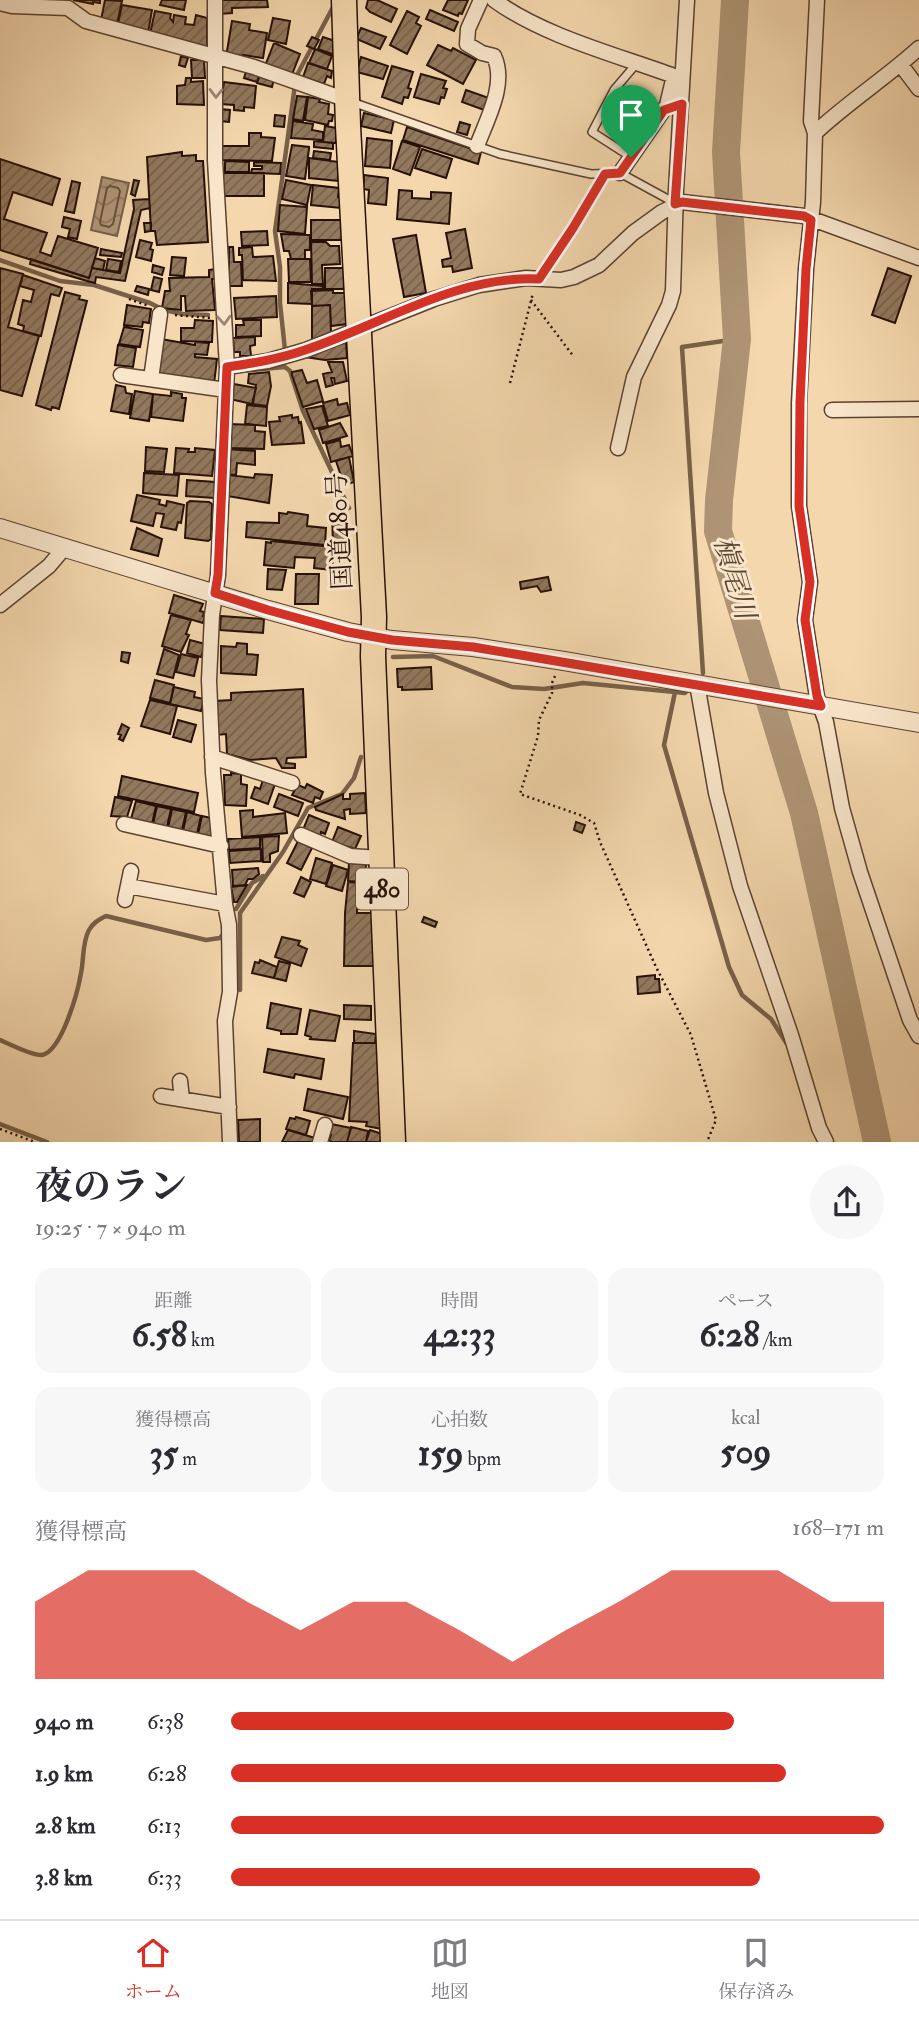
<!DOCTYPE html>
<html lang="ja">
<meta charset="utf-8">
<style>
:root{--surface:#fff;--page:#f7f7f7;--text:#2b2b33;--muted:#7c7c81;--line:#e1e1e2;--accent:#d93025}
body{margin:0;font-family:"IM FELL Double Pica","Noto Serif JP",serif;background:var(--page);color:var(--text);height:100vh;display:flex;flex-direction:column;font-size:26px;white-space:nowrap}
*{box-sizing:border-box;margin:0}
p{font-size:23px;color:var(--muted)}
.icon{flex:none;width:38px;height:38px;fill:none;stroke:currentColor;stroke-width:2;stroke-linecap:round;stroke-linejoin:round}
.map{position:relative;height:1142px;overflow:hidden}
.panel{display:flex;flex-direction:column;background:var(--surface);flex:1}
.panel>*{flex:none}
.pin{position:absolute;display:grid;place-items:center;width:60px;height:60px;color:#fff;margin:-72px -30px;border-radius:50% 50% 50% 0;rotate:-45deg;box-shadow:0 0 7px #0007}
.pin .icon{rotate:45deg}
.round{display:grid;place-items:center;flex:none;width:74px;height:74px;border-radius:37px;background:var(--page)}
.headline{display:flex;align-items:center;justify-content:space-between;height:119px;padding:0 35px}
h1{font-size:38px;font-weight:700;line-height:52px}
.stats{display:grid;grid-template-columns:repeat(3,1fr);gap:10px;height:119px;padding:7px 35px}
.stats div{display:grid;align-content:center;border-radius:18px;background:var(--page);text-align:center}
.stats b{font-size:35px;font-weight:700}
.stats small{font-size:19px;font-weight:400}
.stats p{font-size:19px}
.chart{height:196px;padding:14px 35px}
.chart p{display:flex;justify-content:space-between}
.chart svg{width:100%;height:126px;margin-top:7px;fill:var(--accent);opacity:.7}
ul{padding:0 35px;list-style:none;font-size:23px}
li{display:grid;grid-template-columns:112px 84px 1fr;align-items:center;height:52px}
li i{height:18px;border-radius:9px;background:var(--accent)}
.tab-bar{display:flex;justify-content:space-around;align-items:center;height:98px;border-top:2px solid var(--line);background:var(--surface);font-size:19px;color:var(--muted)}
.tab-bar a{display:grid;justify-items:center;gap:4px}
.tab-bar .selected{color:var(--accent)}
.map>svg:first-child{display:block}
.water{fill:url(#water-waves);stroke:#786049;stroke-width:2}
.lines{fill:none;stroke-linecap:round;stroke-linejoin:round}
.shore{stroke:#6a523e;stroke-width:2}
.stream{stroke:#786049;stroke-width:4.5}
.river{stroke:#ae9475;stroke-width:28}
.building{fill:url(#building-hatch);stroke:#271107;stroke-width:2}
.service-casing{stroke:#5a4230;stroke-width:10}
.minor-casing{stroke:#5a4230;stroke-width:17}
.tertiary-casing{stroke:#5a4230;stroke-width:20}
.trunk-casing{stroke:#271107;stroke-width:27}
.path{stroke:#271107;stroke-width:2.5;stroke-dasharray:2 3.5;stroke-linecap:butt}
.service{stroke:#f8e5ca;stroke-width:7}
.minor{stroke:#f8e5ca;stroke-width:14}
.tertiary{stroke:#f8e5ca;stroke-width:18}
.trunk{stroke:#f4d7ad;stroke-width:24}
.oneway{stroke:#9a8672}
.route-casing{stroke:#fff;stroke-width:14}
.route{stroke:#d93025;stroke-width:9}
.labels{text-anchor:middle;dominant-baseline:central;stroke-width:6;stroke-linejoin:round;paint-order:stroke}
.shield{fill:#f8e5ca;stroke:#665142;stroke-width:2}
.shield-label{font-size:24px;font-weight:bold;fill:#271107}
.street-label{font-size:26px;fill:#271107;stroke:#f8e5ca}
.water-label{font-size:28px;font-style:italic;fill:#5d4533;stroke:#f8e5ca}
</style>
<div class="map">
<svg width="919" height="1142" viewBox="0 0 919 1142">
<defs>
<pattern id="water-waves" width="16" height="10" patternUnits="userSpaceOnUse" patternTransform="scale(1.75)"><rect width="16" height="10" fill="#ae9475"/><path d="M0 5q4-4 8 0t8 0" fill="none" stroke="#8e775e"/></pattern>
<pattern id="building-hatch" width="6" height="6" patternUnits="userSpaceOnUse" patternTransform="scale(1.75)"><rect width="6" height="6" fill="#92785d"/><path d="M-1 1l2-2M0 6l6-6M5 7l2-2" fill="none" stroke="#77614b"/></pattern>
</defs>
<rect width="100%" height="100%" fill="#f4d7ad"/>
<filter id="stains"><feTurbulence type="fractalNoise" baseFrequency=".00286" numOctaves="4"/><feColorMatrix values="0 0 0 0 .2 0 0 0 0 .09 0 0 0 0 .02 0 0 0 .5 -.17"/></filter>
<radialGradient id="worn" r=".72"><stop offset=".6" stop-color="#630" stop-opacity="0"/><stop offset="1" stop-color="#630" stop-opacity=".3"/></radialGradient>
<path class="water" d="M102,177L129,183L117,236L91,230Z"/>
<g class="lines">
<path class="shore" d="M110,186L118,188L120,191L113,224L109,227L101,225L100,222L107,188Z"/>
<path class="stream" d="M296,77L332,9
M0,260L60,281L94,285L150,303L164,310L183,314L208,315
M285,350L280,303V267L275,231L295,85
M238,371L285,367L290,371L303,411L349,508
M393,657L433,656L512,687L544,689L583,683L685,693L688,690
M703,673L682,347L737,339
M675,692L664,745L729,967L742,995L771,1019L787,1044
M236,909L252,883L263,876
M240,990V913L283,852L308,808L342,794L354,778L361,757
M0,1040C9,1044 33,1056 42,1055C62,1051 78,991 81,973C84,959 82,943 89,930C93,923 98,920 106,916L206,940L220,938L223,934
M0,1124L47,1142"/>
<path class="river" d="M735,0L726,152L737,339L719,500L718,531L804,813L877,1142"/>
</g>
<path class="building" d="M73,0H100V3L93,2V4Z
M105,0L122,1L117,24L101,20Z
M162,0H186L184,10L160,5Z
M218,0H267L268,7L232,8V13L219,14Z
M368,0H377L397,9L391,22L370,12L366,8Z
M448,0H468L462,14L459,13L458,16L443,10Z
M122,5L152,10L148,33L118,24Z
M430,10L458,22L454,31L426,19Z
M155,11L171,14L170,18L173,22L174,15L186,17L185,24L194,25L196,15L207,18V48L150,34Z
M407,11L419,17L416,23L421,26L407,54L390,45Z
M273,18L290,21L286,44L268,40Z
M232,21L250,24L249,30L267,33L263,58L243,55L242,60L226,57Z
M361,28L386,37L380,49L359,40L357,37Z
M312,37L319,40L314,49L307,46Z
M323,37L335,41V55L318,49Z
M274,43L300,54L291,77L265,66Z
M438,45L451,51L453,48L476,60L463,84L427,65Z
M315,49L332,56L327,69L309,63Z
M181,56L188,58L185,67L179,65Z
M361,57L388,66L383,79L357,72Z
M191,60H204L205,78H192Z
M308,63L332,71L331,78L327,76L324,84L303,77Z
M392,66L413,72L408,88L411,89L408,98L404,97L402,104L382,97Z
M246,72L259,76L257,82L244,78Z
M421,74L446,81L443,88L447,89L444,98L441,97L439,104L414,97Z
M260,75L274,79L272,87L257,83Z
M186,78H191V82L203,81L204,105L177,104V86L185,85Z
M224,82L256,86L254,108L244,107V111L234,110V105L221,104Z
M466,90L489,98L484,110L462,102Z
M297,96L307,97L303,121L293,119Z
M308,97L320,99L319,102L329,104L328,114L333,115L332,121H329L328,125L305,120Z
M220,109L230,110L229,122L220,121Z
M364,113L394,120L391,133L361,126Z
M275,115L285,116L284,127L274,126Z
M293,121L313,124L312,130L323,132V140L291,138Z
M460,122L470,125L467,135L457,132Z
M325,126L337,128L336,143L323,142Z
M407,127L481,152L478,164L403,140Z
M249,133H261V137L275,138L272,161L222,160V146H249Z
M367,138L392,141L390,168L365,166Z
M314,141L333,143V149L314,147Z
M402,141L420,147L410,175L393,169Z
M292,145L309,147V149L305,179L286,176Z
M422,149L452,159L446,178L415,168Z
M314,151L331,153L330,160L313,158Z
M182,152V156L196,155V161H203L208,242L157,245L155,231H151L147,157Z
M309,158L339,162L338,181L309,178Z
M0,159L60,179L52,205L13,192L4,219L47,233L40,252L51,256L58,236L98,248L89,278L0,250Z
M225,161L249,162V172H225Z
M254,162L281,163L280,174L251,173L252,169H262V166H254Z
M222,173H264V196H222Z
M364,175L388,178L386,205L368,203L369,190L363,189Z
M134,180L139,181L135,196L131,194Z
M286,180L311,185L307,205L282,199Z
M72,181L80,183L74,213L65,211Z
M313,185L339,188L338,197L342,198L341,208L311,205Z
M399,190L412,191V198L431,199V192L451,193L449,224L397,219Z
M149,199L150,208L141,210L125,281L96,277L95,283L87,281L30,264L31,259L89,278L92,268L120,273L134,209L133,200Z
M280,205L307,207L305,234L278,231Z
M64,217L81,221L77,239L68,237L70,229L62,227Z
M311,220H342V240H311Z
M144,223H151V231L145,232Z
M465,229L472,268L453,272L452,266L443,267L442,260L451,258L446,233Z
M267,231L268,245L242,246L241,232Z
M281,234L310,235V250H305V259H291L289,251H284Z
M416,235L426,293L404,297L393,239Z
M140,240L152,243L150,249L153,250L151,261L136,257Z
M311,242H326L330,246H339L340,264L322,265L323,284H312Z
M229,247H233L234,262H241L242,286H229Z
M252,247L253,257L273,256L276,281L243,280L242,255H239V248Z
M101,249L122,253L121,257L100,255Z
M172,257L186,258L184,276L170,275Z
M95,258L105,261L103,270L92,268Z
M108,259L121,261L119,272L106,270Z
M288,259H310L311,282H289Z
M153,265L164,268L162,275L152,272Z
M0,268L23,274L8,327L39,336L22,396L0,390Z
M325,268H344V289H325Z
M888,268L911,276L895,323L872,315Z
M215,269V279H212L215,310L186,311L185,296H181V310L162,308L165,291H170L169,278L209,277V270Z
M23,275L62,288L59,296L51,294L41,336L23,331L24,326L18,324L23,300L31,302L34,290L20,286Z
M154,277L162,279L159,292L151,290Z
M288,283L323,286V289H312V304L288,303Z
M137,286L149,289L148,295L135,291Z
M333,290V293H345L347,324L331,326L330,305L312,306L311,291Z
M65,292L80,296L79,299L87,301L59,409L52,407L51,410L36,405Z
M276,296L277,317L236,319L234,298Z
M127,305L151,309L149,323L143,322L142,327L124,325Z
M330,305L331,333L312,341V306Z
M195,320L213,321L212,342L181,341V328H194Z
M243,320H261V336L236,337V325H244Z
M124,327L143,330L140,347L119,344Z
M255,337V345L250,346L251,356H240V352H234L233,338Z
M161,339L195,345V342L209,343L207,355L195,354V357L217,359L214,384L157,373Z
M346,343L347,358L325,360L305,357L334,344Z
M118,345L136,348L133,367L115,365Z
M328,362H343L347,381L335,384L334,378H331L333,385L326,387L323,374L332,372Z
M302,370L307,383L317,380L323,401L303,407L292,375V372Z
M269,372L271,386L267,406L253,404L256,385L248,383L249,374Z
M234,384L256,388L252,404L230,399Z
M116,385L125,387L126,393L132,394L129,414L111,411Z
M135,391L153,394L149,421L130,418Z
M171,392L182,394V398H186L183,421L151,417L153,394L171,396Z
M337,399L338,405L347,403L350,415L328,421L323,403Z
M247,405L267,407L266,426L245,424Z
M322,406L328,426L314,429L306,409Z
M292,415V418L298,417L299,423L301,422L304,443L272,445L269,422L280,421L279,417Z
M340,423L347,436L323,443L319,430Z
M229,424L255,425V431L265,432L264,449L227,448Z
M340,440L341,447L349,445L353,456L331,462L326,444Z
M146,447L167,449L164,472L145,471Z
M176,448L189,449L188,452H195V448L215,450L212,476L174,473Z
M227,449L255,451V465L237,463L236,475L225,474Z
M349,457L354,482L344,485L336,461Z
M144,473L179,475L177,496L143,493Z
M255,474L272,475L269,503L227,496L229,475L254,478Z
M187,480L215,482L214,498L186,496Z
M137,495L160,500L159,504L166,506L167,501L184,505L181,523L178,522L176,530L161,527L164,514L156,513L153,526L131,521Z
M190,501L209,502L212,504L211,539L208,541L185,538L187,503Z
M332,511H346V545H333Z
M288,512L308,515L307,526L326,528L325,545L246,537L247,522L279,523V513L287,514Z
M137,528L162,539L158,556L131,549Z
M271,541L334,547L332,570L314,568L315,558L295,557L294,568L264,565L266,542L271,543Z
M268,569L286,570L282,590L267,589Z
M296,574H319L318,604H295Z
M548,577L551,590L541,592L537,586L521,589L520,582Z
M174,595L203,604L200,611L204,612L203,616H205L203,623L169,613Z
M171,615L191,620L186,634L189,635L181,652L162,646Z
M221,616L264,619L263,633L220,630Z
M190,640L205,644L201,657L187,653Z
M237,643L247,644V654L258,655L256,675L221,673V646L236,647Z
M164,649L179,655L173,678L157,674Z
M122,652L130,653L128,663L121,661Z
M181,654L198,658L194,676L176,672Z
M431,667L432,689L402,690V687H398L397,669Z
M155,680L174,685L170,703L150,698Z
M174,687L195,692L194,697L204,699L201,711L170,704Z
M303,689L306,757L287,758L286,763L295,764V768H282L276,758L250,760L227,754L226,734L217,735L216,701L231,700V693Z
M150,700L177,706L170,734L141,726Z
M178,720L196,725L191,742L173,737Z
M122,724L129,728L123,741L119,739L121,735L118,734Z
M231,773L241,774V784L247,785L246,806L225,805L224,775H231Z
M122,776L198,793L194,812L118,796Z
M263,780L275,784L268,804L251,798L255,787L260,789Z
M307,784L323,792L320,799L315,797L313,803L292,795L298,785L305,788Z
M365,793L366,813L350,814V809L344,810L345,819L316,810L315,807L343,794V799H350V794Z
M279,794L303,803L298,816L274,807Z
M115,797L132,801L127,817L111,816Z
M136,801L156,806L152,824L131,819Z
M157,806L171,809L167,827L153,824Z
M172,809L186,812L182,831L168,828Z
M253,810V817L285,813L287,833L242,837L240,811Z
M187,812L201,816L197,834L183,831Z
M309,815L329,823L325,834L321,832L320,837L303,830Z
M202,816L216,819L214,837L198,834Z
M576,822L585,825L582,833L574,830Z
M338,827L361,836L355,849L332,842Z
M279,836L278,851L270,854V862H263L262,837Z
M260,837V848L229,850L228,839Z
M298,841L312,848L301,870L287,863Z
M261,849V861L230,863L229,851Z
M316,858L332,863L326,884L310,879Z
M349,862L366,863L365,882L348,881Z
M333,865L348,870L342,891L326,886Z
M258,868L259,874L253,879H248L245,885L233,886L232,870Z
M301,877L311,882L304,897L294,893Z
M398,878H407V884H398Z
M348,882L371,884V895L358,894L357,913H373L375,966H344L345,913Z
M247,885L237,902H234L231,887Z
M424,917L437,922L435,927L422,922Z
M282,937L300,941L298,945L307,949L301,966L275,957Z
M260,960L277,967L274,978L252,973L255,962L259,963Z
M279,961L290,964L286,981L274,978Z
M655,975V979H659L660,992L638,994L637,977Z
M271,1003L301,1009L297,1034H281V1031L267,1028Z
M344,1005L371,1006V1020L344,1019Z
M310,1010L340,1016L335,1041L310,1039L311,1037L305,1035Z
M354,1031L376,1034L375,1043H354Z
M353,1043H378L382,1129L366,1126L367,1122L349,1121Z
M268,1049L324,1059L321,1079L295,1074L294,1078L264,1072Z
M308,1089L348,1097L343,1119L304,1110Z
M296,1117L310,1121L306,1135L286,1129L290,1118L295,1119Z
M260,1119V1142H239L238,1120Z
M331,1124L351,1128L347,1142H332L329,1140L331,1135H328Z
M351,1127L368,1131L366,1142H347Z
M288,1130L315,1138L314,1142H282Z
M370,1130L382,1134L380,1141L382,1142H366Z"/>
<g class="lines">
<g class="service-casing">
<path id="service" d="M352,102L500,154L591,174L620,173L675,203
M631,157L592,132L614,90L637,63"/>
</g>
<g class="minor-casing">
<path id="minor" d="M215,0V160L227,367L218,575L212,615L209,680L213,773L225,904L229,925L230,992L225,1021L230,1142
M494,0C543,36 617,55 674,76L667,105L620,173
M0,3L12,6L68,8L86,21L254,67L347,100
M919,48C886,78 848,102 815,133L813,202L806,269L799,403V506L810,582L805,620L817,697L826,722L842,808L860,872L910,1020L919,1036
M901,65L919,89
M815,133L811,121L817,0
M477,146C487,119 507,84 494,56L482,53L467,44L468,29L481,0
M227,367L268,361L306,350L434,299L479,285L526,278L561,280L574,277L599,265L633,233L662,212L682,202L804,216L919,258
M121,375L226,390
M151,379L160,314
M832,410L919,409
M618,448L634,377L669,305L673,291L676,190L687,0
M0,605L49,566L65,547
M697,684L716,793L740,886L791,1035L819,1128L826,1142
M212,757L292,783
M124,824L221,846
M301,835L350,856L380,858
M128,886L225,904
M125,900L131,871
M180,1081L182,1099
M161,1096L229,1107
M320,1142L325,1125"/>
</g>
<g class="tertiary-casing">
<path id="tertiary" d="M0,528L268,610L348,632L392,640L473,647L564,661L919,723"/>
</g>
<g class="trunk-casing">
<path id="trunk" d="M344,0L348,126L374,617L373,656L393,1142"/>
</g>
<path class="path" d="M548,266L574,228L598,186
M129,299L149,306
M531,300L574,357
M175,315L210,318
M510,383L533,293
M555,676L552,683V693L539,720L538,736L520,794L580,815L594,823L600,842L656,967L691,1035L716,1120L707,1142
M0,1129L35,1142"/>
<use href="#service" class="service"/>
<use href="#minor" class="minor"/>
<use href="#tertiary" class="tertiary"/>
<use href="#trunk" class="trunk"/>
</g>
<defs><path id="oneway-chevron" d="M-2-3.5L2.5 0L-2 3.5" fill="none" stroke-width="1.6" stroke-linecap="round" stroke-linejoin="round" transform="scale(1.75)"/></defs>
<g class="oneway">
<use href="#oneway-chevron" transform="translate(216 93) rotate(91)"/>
<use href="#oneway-chevron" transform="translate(224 320) rotate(87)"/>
</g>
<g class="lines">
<g class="route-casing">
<path id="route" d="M682,104L675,204L682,202L804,216L811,220L806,269L800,402L799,506L810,582L805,620L817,696L821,706L473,647L392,640L348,632L268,610L215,593L218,575L227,367C254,363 279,359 305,350C381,325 457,275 539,279L573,228L605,174L620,173L664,110Z"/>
</g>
<use href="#route" class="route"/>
</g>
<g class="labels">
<rect class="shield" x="356" y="868.5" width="52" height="41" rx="5"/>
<g class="shield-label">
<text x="382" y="889">480</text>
</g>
<g class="street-label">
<text transform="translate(340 531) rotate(-93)">国道480号</text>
</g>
<g class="water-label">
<text transform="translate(734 578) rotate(74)">槇尾川</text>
</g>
</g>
<rect width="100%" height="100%" filter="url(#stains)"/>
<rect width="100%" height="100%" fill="url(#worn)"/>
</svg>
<div class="pin" style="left:631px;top:157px;background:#1e9e55"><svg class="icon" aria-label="arrive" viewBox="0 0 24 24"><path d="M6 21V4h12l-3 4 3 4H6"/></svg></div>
</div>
<section class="panel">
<div class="headline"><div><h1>夜のラン</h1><p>19:25 · 7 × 940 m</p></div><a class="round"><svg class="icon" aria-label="share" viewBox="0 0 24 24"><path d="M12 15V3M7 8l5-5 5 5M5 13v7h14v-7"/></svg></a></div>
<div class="stats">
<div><p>距離</p><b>6.58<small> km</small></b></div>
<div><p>時間</p><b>42:33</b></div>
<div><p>ペース</p><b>6:28<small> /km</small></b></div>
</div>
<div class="stats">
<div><p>獲得標高</p><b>35<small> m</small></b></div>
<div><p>心拍数</p><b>159<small> bpm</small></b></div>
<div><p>kcal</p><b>509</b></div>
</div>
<div class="chart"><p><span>獲得標高</span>168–171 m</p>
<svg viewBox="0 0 160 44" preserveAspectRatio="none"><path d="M0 44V17L10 6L20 6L30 6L40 17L50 27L60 17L70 17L80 27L90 38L100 27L110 17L120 6L130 6L140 6L150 17L160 17V44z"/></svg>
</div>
<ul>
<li><b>940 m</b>6:38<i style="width:77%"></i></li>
<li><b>1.9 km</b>6:28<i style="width:85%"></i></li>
<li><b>2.8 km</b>6:13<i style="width:100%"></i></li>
<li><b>3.8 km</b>6:33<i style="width:81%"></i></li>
</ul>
</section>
<nav class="tab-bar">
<a class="selected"><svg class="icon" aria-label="home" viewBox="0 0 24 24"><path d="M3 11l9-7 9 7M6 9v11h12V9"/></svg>ホーム</a>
<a><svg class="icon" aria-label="map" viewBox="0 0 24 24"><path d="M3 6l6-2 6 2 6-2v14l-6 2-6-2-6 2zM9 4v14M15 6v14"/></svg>地図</a>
<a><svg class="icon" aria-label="saved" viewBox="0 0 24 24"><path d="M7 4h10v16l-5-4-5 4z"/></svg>保存済み</a>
</nav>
